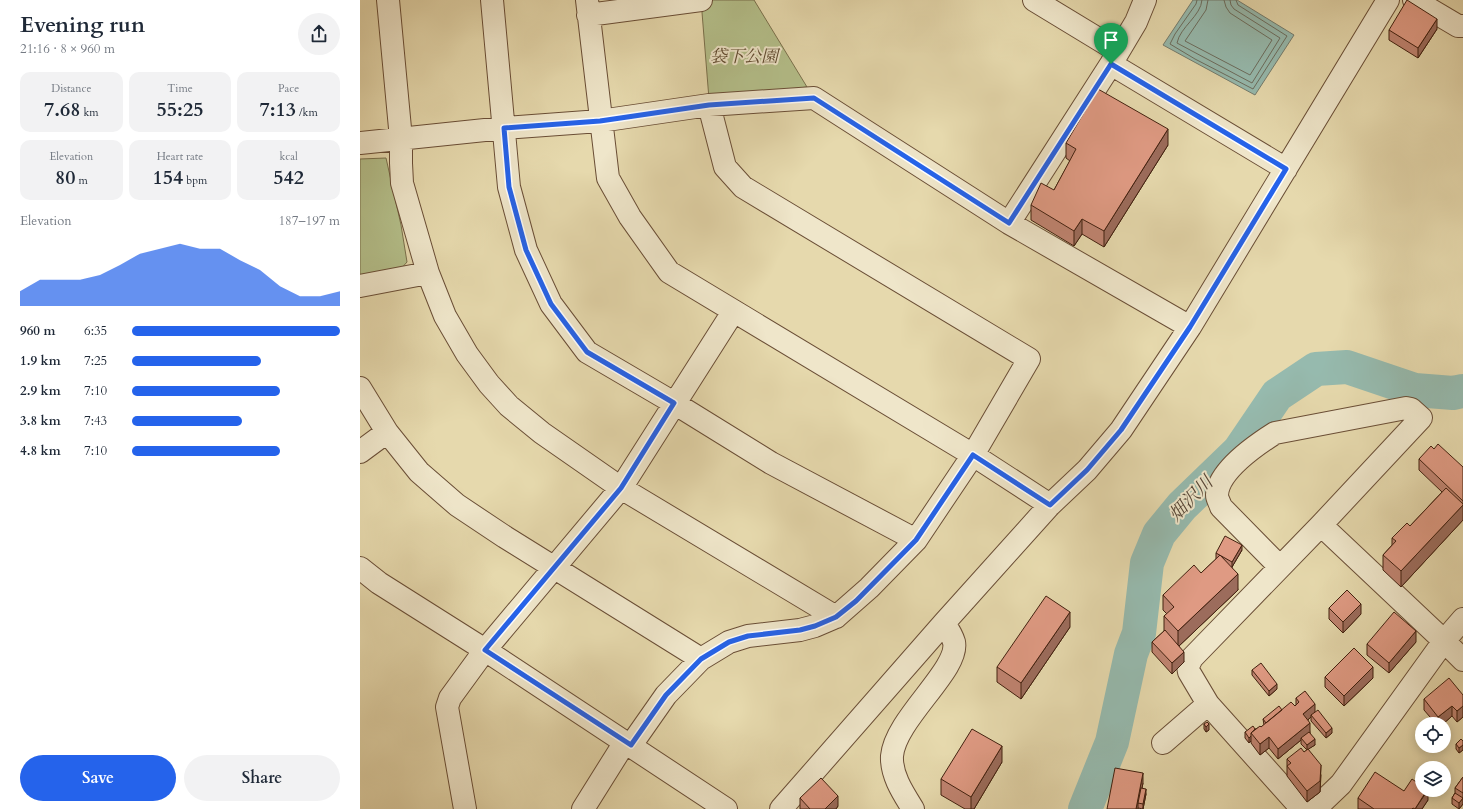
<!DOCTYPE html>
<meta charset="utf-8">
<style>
:root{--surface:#fff;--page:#f2f2f3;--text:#1f2937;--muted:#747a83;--accent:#2563eb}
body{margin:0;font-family:Cardo,"Noto Serif JP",serif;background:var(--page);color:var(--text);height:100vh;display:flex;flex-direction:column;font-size:15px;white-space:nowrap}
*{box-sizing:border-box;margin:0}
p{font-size:13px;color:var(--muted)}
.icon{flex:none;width:22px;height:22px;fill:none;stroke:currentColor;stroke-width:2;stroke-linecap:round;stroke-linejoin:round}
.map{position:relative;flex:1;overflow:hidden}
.details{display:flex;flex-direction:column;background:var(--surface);width:360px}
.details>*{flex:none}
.fabs{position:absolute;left:1055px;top:717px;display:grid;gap:8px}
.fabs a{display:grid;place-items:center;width:36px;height:36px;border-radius:50%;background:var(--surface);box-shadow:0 2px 10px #0003;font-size:20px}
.pin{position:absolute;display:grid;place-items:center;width:34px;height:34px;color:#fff;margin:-41px -17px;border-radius:50% 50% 50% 0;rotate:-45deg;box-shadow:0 0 4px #0007}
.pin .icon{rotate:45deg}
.round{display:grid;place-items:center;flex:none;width:42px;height:42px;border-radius:21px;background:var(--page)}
.summary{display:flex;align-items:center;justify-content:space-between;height:68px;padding:0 20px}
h1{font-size:22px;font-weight:800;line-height:30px}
.metrics{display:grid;grid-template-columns:repeat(3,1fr);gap:6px;height:68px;padding:4px 20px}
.metrics div{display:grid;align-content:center;border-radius:10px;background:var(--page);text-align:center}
.metrics b{font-size:20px;font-weight:800}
.metrics small{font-size:11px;font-weight:400}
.metrics p{font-size:11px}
.chart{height:112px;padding:8px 20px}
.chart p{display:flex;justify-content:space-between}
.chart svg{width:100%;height:72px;margin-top:4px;fill:var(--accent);opacity:.7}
.action{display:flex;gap:8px;margin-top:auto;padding:8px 20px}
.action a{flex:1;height:46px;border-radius:24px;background:var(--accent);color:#fff;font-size:16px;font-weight:800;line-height:46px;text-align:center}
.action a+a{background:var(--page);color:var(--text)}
ul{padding:0 20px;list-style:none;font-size:13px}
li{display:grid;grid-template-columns:64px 48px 1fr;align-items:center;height:30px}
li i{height:10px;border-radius:5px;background:var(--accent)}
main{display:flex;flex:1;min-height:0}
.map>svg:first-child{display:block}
.green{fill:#b4bf8a;stroke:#7a704c}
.water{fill:#96baae;stroke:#747c6e}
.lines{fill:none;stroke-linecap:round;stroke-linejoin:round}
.shore{stroke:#6c6d5e;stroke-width:1}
.river{stroke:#96baae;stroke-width:34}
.minor-casing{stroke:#6a4e36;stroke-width:24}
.minor{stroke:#efe6ca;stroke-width:22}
.wall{fill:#c08471;stroke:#41200f}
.shaded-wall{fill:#9c6c5c;stroke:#41200f}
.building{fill:#df9a83;stroke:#41200f}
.route-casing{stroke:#fff;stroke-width:8}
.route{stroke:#2563eb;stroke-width:5}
.labels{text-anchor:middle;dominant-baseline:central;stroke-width:4;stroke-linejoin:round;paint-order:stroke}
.park-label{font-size:17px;font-style:italic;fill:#5e482e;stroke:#efe6ca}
.water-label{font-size:18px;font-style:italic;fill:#564637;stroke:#efe6ca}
</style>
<main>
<section class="details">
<div class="summary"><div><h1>Evening run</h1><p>21:16 · 8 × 960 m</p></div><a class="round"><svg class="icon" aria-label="share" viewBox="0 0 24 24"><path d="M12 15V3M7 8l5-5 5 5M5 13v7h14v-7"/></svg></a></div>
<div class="metrics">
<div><p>Distance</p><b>7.68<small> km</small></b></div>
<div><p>Time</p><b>55:25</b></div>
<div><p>Pace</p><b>7:13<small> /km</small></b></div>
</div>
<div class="metrics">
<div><p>Elevation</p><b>80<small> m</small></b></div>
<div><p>Heart rate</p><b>154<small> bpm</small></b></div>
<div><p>kcal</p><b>542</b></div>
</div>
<div class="chart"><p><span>Elevation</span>187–197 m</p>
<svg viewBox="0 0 160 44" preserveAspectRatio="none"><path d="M0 44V35L10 28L20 28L30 28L40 25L50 19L60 12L70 9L80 6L90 9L100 9L110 16L120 22L130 32L140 38L150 38L160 35V44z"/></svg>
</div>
<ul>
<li><b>960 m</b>6:35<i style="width:100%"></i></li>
<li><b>1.9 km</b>7:25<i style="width:62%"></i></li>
<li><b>2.9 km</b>7:10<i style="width:71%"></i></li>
<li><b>3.8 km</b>7:43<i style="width:53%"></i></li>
<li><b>4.8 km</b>7:10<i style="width:71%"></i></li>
</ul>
<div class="action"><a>Save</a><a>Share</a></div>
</section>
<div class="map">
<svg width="1103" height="809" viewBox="0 0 1103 809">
<rect width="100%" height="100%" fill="#e6d9ad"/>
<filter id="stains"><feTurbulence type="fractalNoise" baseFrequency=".005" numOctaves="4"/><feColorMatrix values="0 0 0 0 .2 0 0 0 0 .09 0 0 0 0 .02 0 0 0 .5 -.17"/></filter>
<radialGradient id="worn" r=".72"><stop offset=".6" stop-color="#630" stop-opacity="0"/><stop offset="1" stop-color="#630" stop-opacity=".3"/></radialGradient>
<path class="green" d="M341,0H394L447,87L349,99Z
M26,158L41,225L47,262L39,271L0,277V159Z"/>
<path class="water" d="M833,0H877L934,35L895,95L803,45Z"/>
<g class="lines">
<path class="shore" d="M837,0L836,4L815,34L810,44L835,59L893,89L927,36L878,5L876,0
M842,0C841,16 820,27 817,43L892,83L920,38L874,9L871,5L870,0
M848,0L846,10L825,41L890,75L912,40L870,13L866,7L864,0"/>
<path class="river" d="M725,809L752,742L771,654L779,633L787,563L799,534L822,506L879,451L917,395L956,369L987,367L1055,390L1093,393L1103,391"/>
<g class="minor-casing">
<path id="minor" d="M28,0L41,139V163L42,183L68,273L85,316L107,354L129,384L149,406L182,433L261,488L476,617
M132,0L149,187L166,250L191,304L227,352L314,403L411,463L556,540
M227,0L248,178L270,217L309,272L613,455L556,540L509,588L476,617L455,626L440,630L388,636L369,642L341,659L306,695L271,745
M674,0L758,51
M1054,0L1098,26H1103
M228,15L341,0
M751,64L926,169
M349,105L365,167L383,187L669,359L613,455L690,505
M0,143L144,128L240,121L349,105L454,98L649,223L830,327
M649,223L751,64L776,22L785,0
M0,286L68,273
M0,388L27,432L59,472L97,505L145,537L341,659
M0,452L27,432
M961,525L1084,641L1103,660
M920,567L861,507C860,503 857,499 857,495C858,471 896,445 915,433L1046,408L1051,409L1061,418L961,525L832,658L828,666L829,672L848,704L942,809
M0,568L19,583L125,650L366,809
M803,743L848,704
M105,809L87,707L90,698L125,650L261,488L373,312
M223,809L265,742
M421,809L584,623L690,505L727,470L761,430L830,327L1028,0
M553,809C543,793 531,775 532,756C535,719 600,669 594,642C592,635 588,629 584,623
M955,809L981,784L1084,641L1103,619"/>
</g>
<use href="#minor" class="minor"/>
</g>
<path class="wall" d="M1077,29L1058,58L1029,40V30Z
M706,143L808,145L744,247L722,234L714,246L671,220V205L694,190L710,161L706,158Z
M1074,449L1103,467V520L1041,587L1023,570V555L1032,545V538L1050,526L1082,492L1059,470V459Z
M882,550L872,567L878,590L819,646L824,662L812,674L792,652V642L804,631V616L807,614L803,610V595L841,573L856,559V553Z
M969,608L1001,614L983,633L969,619Z
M710,627L661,699L637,682V667Z
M1056,642L1029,673L1007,655V644Z
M892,670L917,689L909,696L892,675Z
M965,677L1013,678L984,706L965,687Z
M1103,695V717L1097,722L1092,716L1083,724H1076L1064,710V699Z
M936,698L955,712L972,733L966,738L951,721V717L948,720L950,733L955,745L948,749L961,775L960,792L947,802L927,776V759L944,752L947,750L941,744V740L918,759L909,748L900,755L891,743V741L889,743L885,738V732L895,729L901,727L904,725L903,719L922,710L935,706L936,705Z
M844,724L849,730L846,732L844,729Z
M1103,741V750L1099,753L1096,749V744Z
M642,762L614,809H605L581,795V779Z
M1103,777V804L1099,809L1092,804V798L1095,793V788Z
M783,783L782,788L786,794L783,809L778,808V809H747Z
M1044,791L1068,800L1062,809H998V798Z
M440,798L478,806L476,809H440Z"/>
<path class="shaded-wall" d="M1077,19V29L1058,58V48Z
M808,129V145L744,247V231Z
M722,219V234L714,246V231Z
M1103,505V520L1041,587V571Z
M882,545V550L872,567V562Z
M878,574V590L818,647V631Z
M1001,604V614L983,633V622Z
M710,612V627L661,699V683Z
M1056,631V642L1029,673V663Z
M824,652V662L812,674V663Z
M1013,667V678L984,706V696Z
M917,684V689L909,696V691Z
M955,704V714L951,715V717L943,724V714Z
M1092,706V716L1083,724H1078V717Z
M1103,706V717L1097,722V711Z
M950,723V733L942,739L941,738V740L918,759V749Z
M849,724V730L846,732V727Z
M972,728V733L966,738V733Z
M891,736V741L889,743V738Z
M909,737V748L900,755V744Z
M955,739V745L947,750V745Z
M1103,745V750L1099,753V748Z
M642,746V762L614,809H611V797Z
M961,765L960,792L947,802V791Z
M783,773V783L779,803H778V809H776Z
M786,789V794L783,809V804Z
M1068,790V800L1062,809H1055Z
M478,796V806L476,809H465Z
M1103,798V804L1099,809V803Z"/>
<path class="building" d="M1047,0L1077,19L1058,48L1029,30Z
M738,89L808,129L744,231L722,219L714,231L671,205L681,183L694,190L716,149L706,143Z
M1078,444L1103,467V501L1059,459L1071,446L1074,449Z
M1086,488L1103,504V505L1041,571L1023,555L1036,541L1032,538L1047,523L1050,526Z
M865,536L882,545L872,562L856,553Z
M860,555L878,574L818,631L804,616L814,607L803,595L834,565L841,573Z
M987,590L1001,604L983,622L969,608Z
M686,596L710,612L661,683L637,667Z
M1034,612L1056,631L1029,663L1007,644Z
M805,630L824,652L812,663L792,642Z
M994,648L1013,667L984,696L965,677Z
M901,663L917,684L909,691L892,670Z
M1089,678L1103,695V706L1097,711L1092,706L1078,717L1064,699Z
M945,691L955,704L943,714L950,723L918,749L909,737L900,744L891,733L900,726L901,727L931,702L935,706L939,702L936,698Z
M919,706L922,710L906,723L903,719Z
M958,710L972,728L966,733L951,715Z
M847,722L849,724L846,727L844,724Z
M893,726L895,729L891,733V736L889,738L885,732Z
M612,729L642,746L611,797L581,779Z
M949,732L955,739L947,745L941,738Z
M1101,739L1103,741V745L1099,748L1096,744Z
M941,748L944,752L948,749L961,765L960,781L947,791L927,766L931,763L927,759Z
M755,768L783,773L776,809H747Z
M1015,772L1044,791L1052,779L1062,786V790H1067L1055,809L1053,808L1052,809H1014L998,798Z
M1103,777V793L1095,788Z
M461,778L478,796L465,809H450L440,798Z
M781,788L786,789L783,804L778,803Z
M1095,793L1103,798L1099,803L1092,798Z"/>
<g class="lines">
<g class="route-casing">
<path id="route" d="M751,64L926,169L830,327L761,430L727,470L690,505L613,455L556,540L496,601L476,617L455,626L440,630L388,636L369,642L341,659L306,695L271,745L125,650L261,488L314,403L227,352L191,304L166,250L149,187L144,128L240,121L349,105L454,98L649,223Z"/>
</g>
<use href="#route" class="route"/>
</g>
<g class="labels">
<g class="park-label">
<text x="384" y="56">袋下公園</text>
</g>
<g class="water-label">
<text transform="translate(831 499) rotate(-46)">畑沢川</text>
</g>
</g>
<rect width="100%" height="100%" filter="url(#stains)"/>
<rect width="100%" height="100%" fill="url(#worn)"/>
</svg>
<div class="fabs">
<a><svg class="icon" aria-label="locate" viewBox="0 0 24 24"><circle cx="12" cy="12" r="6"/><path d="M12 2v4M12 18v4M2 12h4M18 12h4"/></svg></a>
<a><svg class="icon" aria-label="layers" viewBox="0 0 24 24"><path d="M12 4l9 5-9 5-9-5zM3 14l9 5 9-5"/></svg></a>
</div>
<div class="pin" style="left:751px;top:64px;background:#1e9e55"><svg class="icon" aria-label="arrive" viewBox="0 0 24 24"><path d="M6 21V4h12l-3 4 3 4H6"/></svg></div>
</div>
</main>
